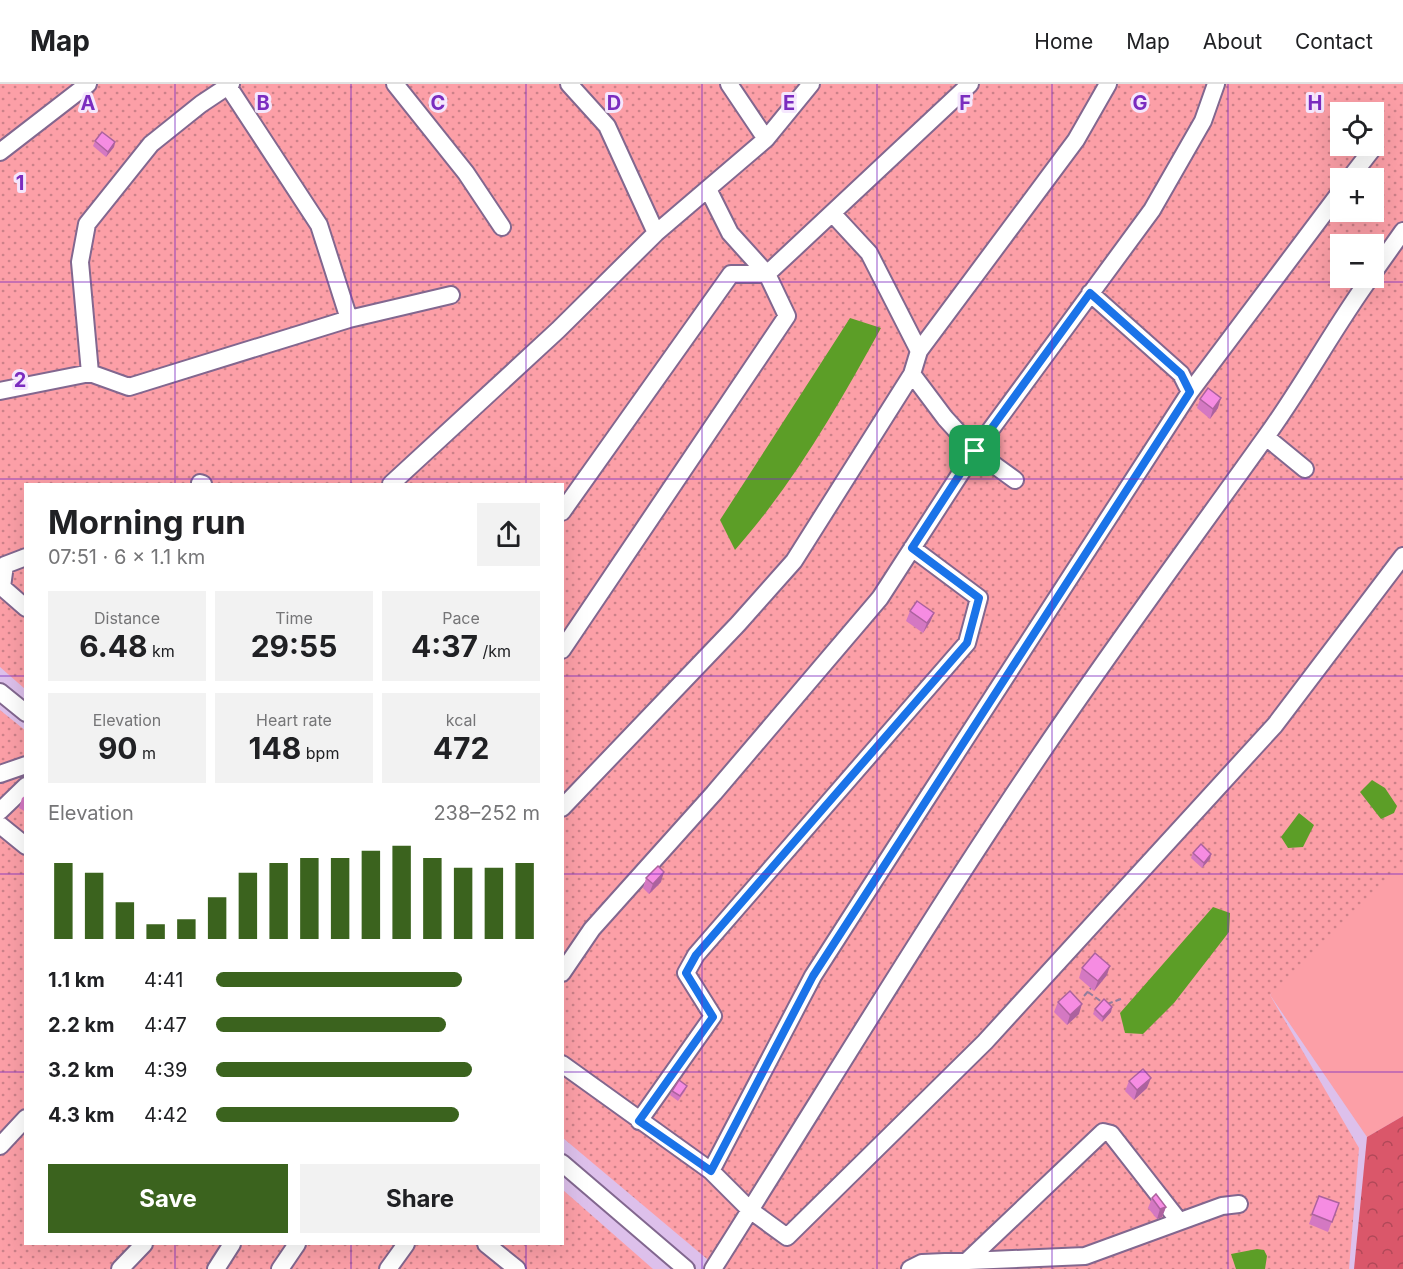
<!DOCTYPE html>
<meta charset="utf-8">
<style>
:root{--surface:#fff;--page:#f2f2f2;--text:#202124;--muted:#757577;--line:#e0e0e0;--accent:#3b631e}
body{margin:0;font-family:Inter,sans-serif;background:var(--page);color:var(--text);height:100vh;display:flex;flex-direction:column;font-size:22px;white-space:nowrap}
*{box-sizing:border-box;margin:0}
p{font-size:20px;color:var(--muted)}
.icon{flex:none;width:33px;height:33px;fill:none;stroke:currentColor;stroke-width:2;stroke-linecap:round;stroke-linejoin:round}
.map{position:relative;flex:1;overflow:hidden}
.drawer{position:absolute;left:24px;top:399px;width:540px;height:762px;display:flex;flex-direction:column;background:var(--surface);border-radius:0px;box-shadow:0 6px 24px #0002}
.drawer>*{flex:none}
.tools{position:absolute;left:1330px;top:18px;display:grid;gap:12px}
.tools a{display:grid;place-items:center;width:54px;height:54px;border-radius:0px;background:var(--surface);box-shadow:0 6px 24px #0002;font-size:30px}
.pin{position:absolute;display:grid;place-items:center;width:51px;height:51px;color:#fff;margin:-26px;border-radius:12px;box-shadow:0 3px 9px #0006}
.round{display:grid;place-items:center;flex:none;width:63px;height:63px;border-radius:0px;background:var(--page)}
.head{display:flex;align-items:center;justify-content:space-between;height:102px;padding:0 24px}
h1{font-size:33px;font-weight:700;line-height:45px}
.stats{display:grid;grid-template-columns:repeat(3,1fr);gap:9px;height:102px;padding:6px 24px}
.stats div{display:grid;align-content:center;border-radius:0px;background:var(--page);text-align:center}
.stats b{font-size:30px;font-weight:700}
.stats small{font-size:16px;font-weight:400}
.stats p{font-size:16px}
.chart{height:168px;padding:12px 24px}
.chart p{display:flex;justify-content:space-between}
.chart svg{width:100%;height:108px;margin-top:6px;stroke:var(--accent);stroke-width:6}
.primary-button{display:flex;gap:12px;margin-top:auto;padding:12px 24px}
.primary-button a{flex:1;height:69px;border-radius:0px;background:var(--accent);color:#fff;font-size:24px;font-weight:700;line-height:69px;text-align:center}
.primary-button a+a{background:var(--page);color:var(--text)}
ul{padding:0 24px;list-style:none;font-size:20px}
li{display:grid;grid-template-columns:96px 72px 1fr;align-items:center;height:45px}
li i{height:15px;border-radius:8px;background:var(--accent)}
header{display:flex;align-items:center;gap:36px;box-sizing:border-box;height:84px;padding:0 30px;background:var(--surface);border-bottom:2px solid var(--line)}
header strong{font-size:28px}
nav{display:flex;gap:33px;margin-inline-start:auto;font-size:21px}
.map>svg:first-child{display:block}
.grass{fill:#fc9fa7}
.forest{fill:url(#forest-crowns)}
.park{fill:url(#park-dots);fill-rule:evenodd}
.water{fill:#5c9e27}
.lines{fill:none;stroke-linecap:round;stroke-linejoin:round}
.minor-casing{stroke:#82678f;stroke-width:20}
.path{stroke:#927d9d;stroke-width:2;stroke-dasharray:6 3;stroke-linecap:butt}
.minor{stroke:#fff;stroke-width:16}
.wall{fill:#d478c2}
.shaded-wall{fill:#ac629e}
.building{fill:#f68ce2;stroke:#ac629e;stroke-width:1.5}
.route-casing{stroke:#fff;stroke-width:12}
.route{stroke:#1a73e8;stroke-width:8}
.grid{fill:none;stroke:#7b2cbf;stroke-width:1.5;stroke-opacity:0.55}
.grid-label{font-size:20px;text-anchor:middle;font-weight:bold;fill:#7b2cbf;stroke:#f5e7fd;stroke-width:6;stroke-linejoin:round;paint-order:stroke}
</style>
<header>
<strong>Map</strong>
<nav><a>Home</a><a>Map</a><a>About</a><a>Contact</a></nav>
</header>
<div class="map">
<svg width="1403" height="1185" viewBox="0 0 1403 1185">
<defs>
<pattern id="forest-crowns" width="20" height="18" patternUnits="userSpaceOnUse" patternTransform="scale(1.5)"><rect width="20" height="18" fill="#da576a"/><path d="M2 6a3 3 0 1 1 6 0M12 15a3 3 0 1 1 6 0" fill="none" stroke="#b14858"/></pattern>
<pattern id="park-dots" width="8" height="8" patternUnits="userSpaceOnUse" patternTransform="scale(1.5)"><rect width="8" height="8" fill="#fc9fa7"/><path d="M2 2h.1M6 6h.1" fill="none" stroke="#cc8189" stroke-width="1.8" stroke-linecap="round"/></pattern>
</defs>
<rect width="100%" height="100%" fill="#ddc0eb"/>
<path class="grass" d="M1403,745V1032L1367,1053L1270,911Z"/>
<path class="forest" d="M1403,1032V1185H1354L1367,1053Z"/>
<path class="park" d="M0,0H1403V782L1270,911L1359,1064L1349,1185H719L563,1054L562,400H26L25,605L0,583ZM1341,28H1374V62H1341ZM1341,94H1374V128H1341ZM1341,160H1374V194H1341Z
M0,626L26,647V1160H562L563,1106L653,1185H0Z"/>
<path class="water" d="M850,234L881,244C838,322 794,399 735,466L720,436Z
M1372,696L1385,704L1397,722L1394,729L1381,735L1360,708Z
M1299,729L1314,741L1303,763L1288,764L1281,753Z
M1213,823L1230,829L1229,848L1174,919L1143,950L1125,949L1120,929Z
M1257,1165L1264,1166L1267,1172L1265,1185H1236L1231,1170Z"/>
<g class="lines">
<g class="minor-casing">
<path id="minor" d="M395,0L466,89L502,143
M569,0L607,42L656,149
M729,0L766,55
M228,2L319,141L349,235
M0,68L88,0
M1350,94L1374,63
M708,105L730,149L767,190
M832,129L869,169L919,267
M1374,188L1403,147
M1090,209L1181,290L1190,308
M90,289L129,303L349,235L451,211
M912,290L945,334L975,367L1015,396
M0,307L90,289L80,178L87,140L151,60L201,20L231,0
M1266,353L1305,385
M200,399L203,400
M391,400L558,246L656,149L766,55L811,0
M562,428L731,190H767
M26,473L5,481L2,503L26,524
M562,566L787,232L767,190L970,0
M0,608L26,629
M0,690L26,681
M562,724L738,540L794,477L912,290L919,267L1076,56L1108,0
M0,727L26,702
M0,741L26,762
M562,889L592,845L714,709L880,514L975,367L1152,126L1203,37L1216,0
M562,980L711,1087L750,1126L787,1153L985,958L1275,641L1403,472
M639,1037L713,932L686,889L696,871L967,559L979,514L912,464
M0,1062L26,1034
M562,1079L686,1185
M711,1087L813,892L924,719L1190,308L1341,107
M486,1160L517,1185
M964,1180L1103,1048L1111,1050L1179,1137
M120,1185L144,1160
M216,1185L232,1160
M280,1185L297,1160
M388,1185L406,1160
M713,1185C822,1013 926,839 1040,671C1113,563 1190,459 1265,354C1303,302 1333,245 1370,194
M910,1185L922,1179L1085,1172L1222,1122L1239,1120"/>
</g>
<path class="path" d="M1088,908L1102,918
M1084,912L1091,904
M1107,920L1121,915"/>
<use href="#minor" class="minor"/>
</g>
<path class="wall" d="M95,57L115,58L114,63L106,73L93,62Z
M1200,315L1218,324L1210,335L1197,324Z
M910,527L934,529L930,538L923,549L906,537Z
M26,711V728L19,724L22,714Z
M1193,769L1211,770L1210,775L1202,784L1191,774Z
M646,794L661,798L649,810L643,804Z
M1082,884L1107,891L1094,907L1079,894Z
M1058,918L1079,930L1067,941L1054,928Z
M1112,923L1111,928L1102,938L1093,930L1095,925Z
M1129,997L1147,1004L1134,1016L1125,1007Z
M687,1002L685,1007L678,1017L670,1011L672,1007Z
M1319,1112L1339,1119L1328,1148L1309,1140Z
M1152,1114L1166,1123L1162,1133L1157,1135L1148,1124Z"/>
<path class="shaded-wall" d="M115,58L114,63L106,73L108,68Z
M1221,314L1218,324L1210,335L1213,325Z
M934,529L930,538L923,549L927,539Z
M1211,770L1210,775L1202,784L1204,779Z
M664,788L661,798L649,810L653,800Z
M1110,882L1107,891L1094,907L1098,897Z
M1082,920L1079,930L1067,941L1070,931Z
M1112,923L1111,928L1102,938L1103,933Z
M1151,994L1147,1004L1134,1016L1137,1006Z
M1166,1123L1162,1133L1157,1135L1160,1125Z"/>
<path class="building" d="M102,48L115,58L108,68L95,57Z
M1208,304L1221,314L1213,325L1200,315Z
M917,517L934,529L927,539L910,527Z
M1201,760L1211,770L1204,779L1193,769Z
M658,782L664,788L653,800L646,794Z
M1095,869L1110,882L1098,897L1082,884Z
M1070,907L1082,920L1070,931L1058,918Z
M1104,915L1112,923L1103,933L1095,925Z
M1143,985L1151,994L1137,1006L1129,997Z
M679,996L687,1002L680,1012L672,1007Z
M1156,1110L1166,1123L1160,1125L1152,1114Z
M1319,1112L1339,1119L1332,1138L1312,1130Z"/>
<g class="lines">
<g class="route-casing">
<path id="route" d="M1090,209L1181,290L1190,308L813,892L711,1087L639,1037L713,933L686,889L696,871L967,559L979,514L912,464L975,367Z"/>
</g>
<use href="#route" class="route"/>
</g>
<path class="grid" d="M175,0V400M351,0V400M526,0V400M702,0V1185M877,0V1185M1052,0V1185M1228,0V1185M0,198H1403M0,395H1403M0,592H26M562,592H1403M0,790H26M562,790H1403M0,988H26M562,988H1403M175,1160V1185M351,1160V1185M526,1160V1185"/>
<g class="grid-label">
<text x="88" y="26">A</text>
<text x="263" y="26">B</text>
<text x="438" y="26">C</text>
<text x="614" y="26">D</text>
<text x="789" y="26">E</text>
<text x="965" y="26">F</text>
<text x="1140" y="26">G</text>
<text x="1315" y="26">H</text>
<text x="20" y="106">1</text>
<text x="20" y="303">2</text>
</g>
</svg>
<div class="tools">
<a><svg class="icon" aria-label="locate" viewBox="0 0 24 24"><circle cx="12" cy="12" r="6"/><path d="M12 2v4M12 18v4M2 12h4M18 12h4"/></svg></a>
<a>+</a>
<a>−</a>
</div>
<div class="pin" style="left:975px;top:367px;background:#1e9e55"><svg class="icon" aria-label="arrive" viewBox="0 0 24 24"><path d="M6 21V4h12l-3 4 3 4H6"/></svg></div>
<section class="drawer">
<div class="head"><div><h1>Morning run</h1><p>07:51 · 6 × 1.1 km</p></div><a class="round"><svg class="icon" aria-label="share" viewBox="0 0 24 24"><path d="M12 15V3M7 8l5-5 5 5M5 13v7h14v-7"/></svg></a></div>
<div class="stats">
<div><p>Distance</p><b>6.48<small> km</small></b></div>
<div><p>Time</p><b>29:55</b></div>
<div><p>Pace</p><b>4:37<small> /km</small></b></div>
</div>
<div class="stats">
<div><p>Elevation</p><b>90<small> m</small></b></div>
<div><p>Heart rate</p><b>148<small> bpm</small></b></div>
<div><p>kcal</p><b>472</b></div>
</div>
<div class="chart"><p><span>Elevation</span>238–252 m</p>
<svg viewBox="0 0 160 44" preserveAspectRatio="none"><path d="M5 44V13M15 44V17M25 44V29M35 44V38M45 44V36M55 44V27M65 44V17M75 44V13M85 44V11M95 44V11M105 44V8M115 44V6M125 44V11M135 44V15M145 44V15M155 44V13"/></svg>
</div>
<ul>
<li><b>1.1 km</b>4:41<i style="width:76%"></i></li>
<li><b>2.2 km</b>4:47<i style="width:71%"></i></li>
<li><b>3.2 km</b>4:39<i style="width:79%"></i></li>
<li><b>4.3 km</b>4:42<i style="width:75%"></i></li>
</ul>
<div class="primary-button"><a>Save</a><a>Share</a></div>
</section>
</div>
